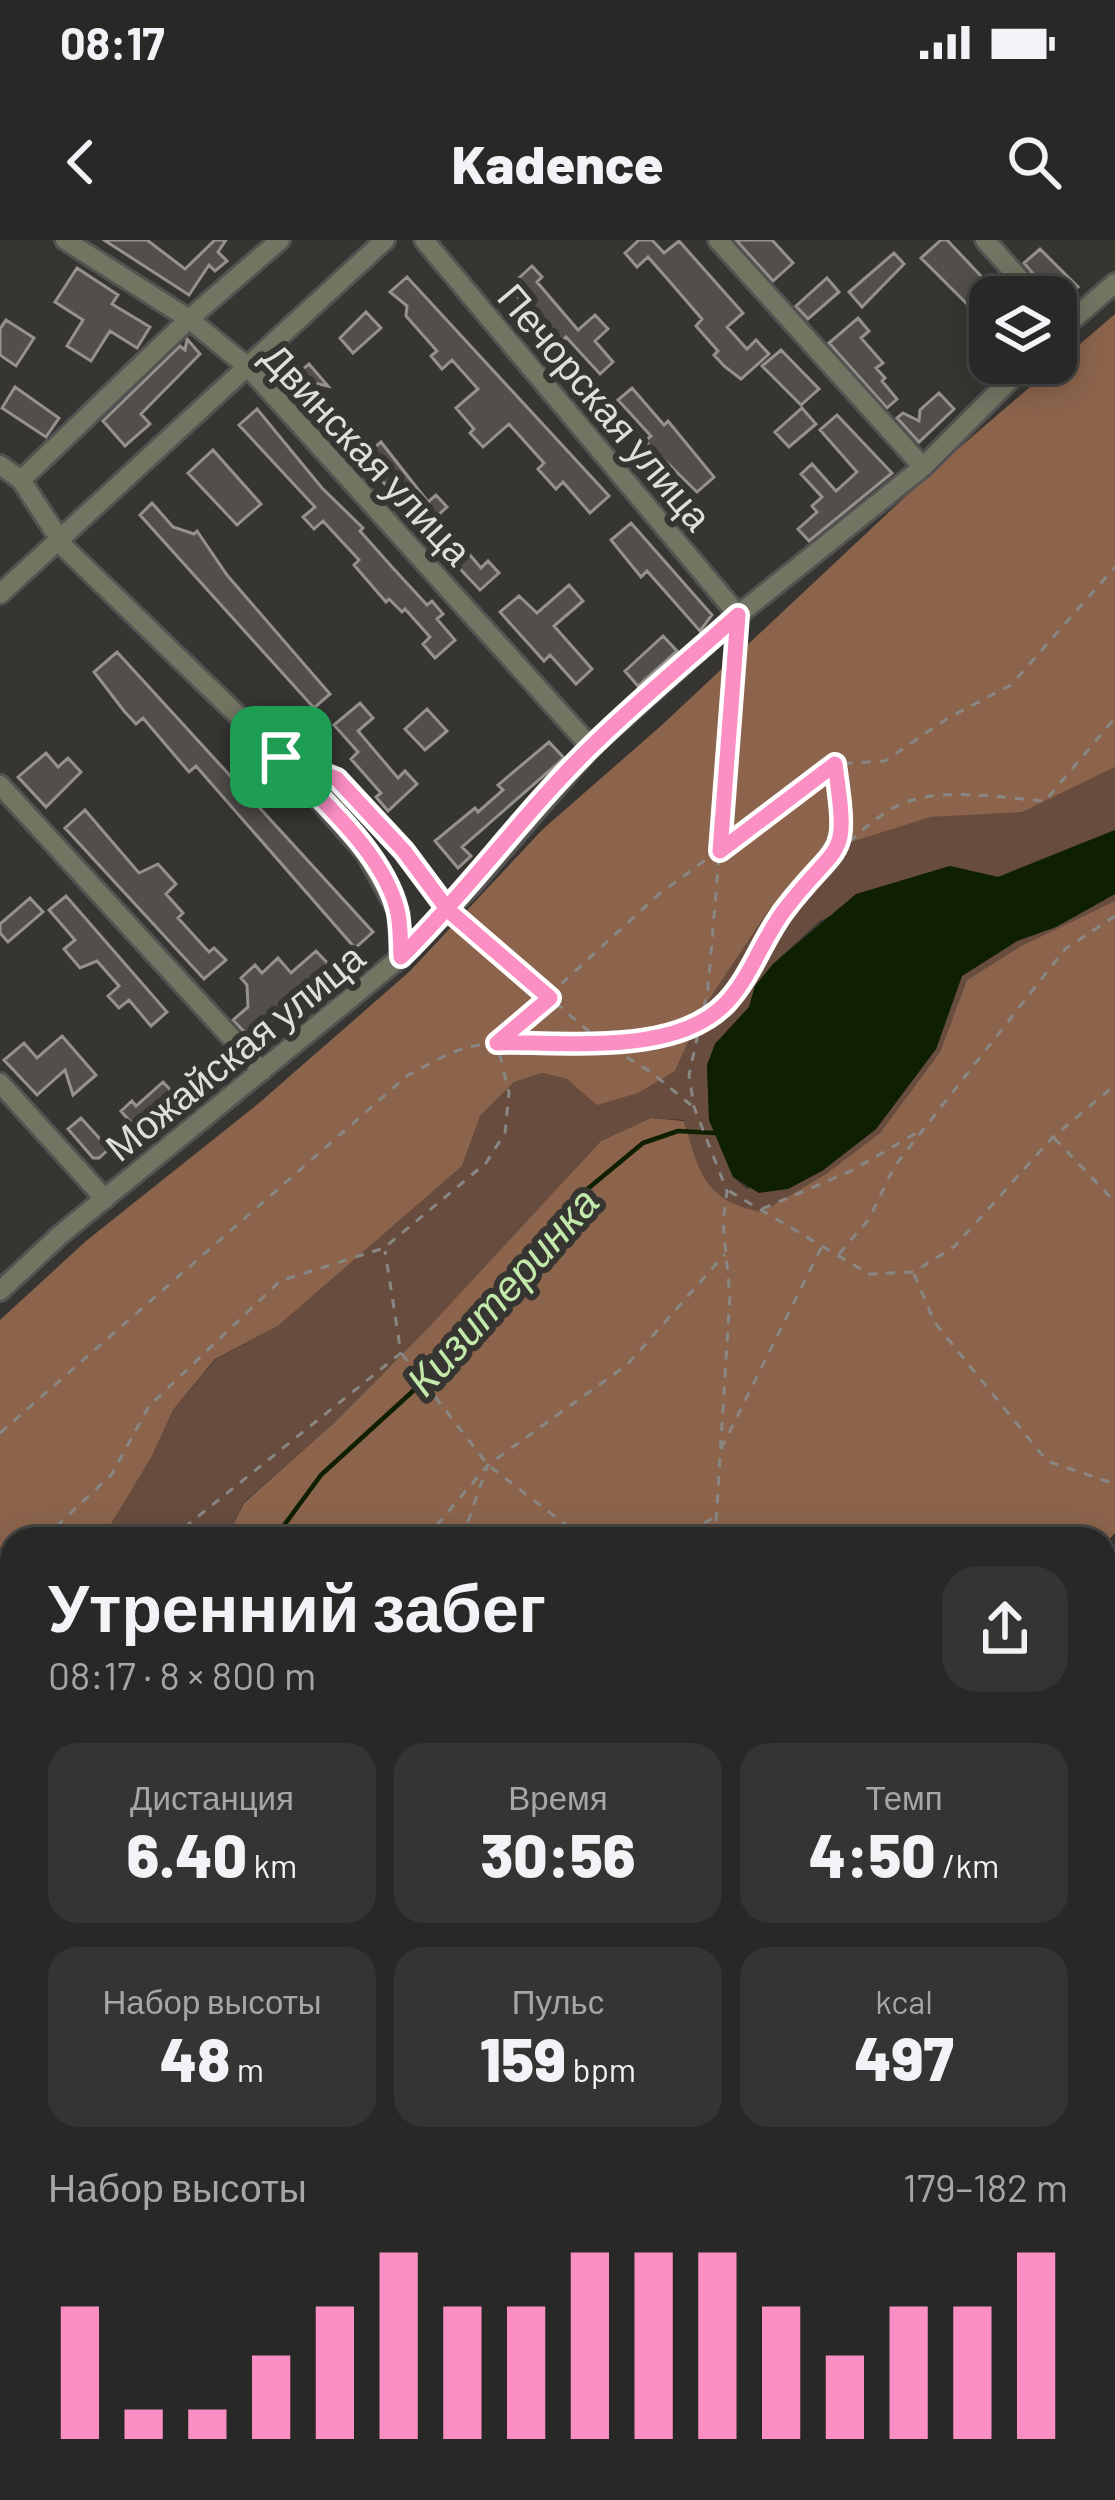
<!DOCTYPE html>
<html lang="ru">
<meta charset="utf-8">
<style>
:root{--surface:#282826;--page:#343432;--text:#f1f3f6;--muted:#a5a6a7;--line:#444443;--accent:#fb8fc4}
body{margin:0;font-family:Barlow,sans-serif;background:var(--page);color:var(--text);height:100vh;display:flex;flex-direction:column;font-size:45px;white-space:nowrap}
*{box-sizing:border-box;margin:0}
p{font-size:39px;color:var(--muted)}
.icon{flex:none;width:66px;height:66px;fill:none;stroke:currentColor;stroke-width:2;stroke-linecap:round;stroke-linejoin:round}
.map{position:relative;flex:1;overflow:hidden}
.side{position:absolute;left:0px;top:1287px;width:1116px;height:975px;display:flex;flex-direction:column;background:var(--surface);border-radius:36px 36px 0 0;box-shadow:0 6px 30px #0003,0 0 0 3px var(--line)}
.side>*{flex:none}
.fabs{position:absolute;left:969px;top:36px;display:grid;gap:24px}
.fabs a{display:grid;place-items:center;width:108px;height:108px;border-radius:24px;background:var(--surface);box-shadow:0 6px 30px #0003,0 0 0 3px var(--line);font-size:60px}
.pin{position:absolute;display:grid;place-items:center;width:102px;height:102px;color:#fff;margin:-51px;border-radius:24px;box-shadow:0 6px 18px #0006}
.round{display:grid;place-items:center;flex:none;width:126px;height:126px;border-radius:36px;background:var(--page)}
.head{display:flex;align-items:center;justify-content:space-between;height:204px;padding:0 48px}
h1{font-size:66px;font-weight:800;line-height:90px}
.figures{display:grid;grid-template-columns:repeat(3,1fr);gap:18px;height:204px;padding:12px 48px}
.figures div{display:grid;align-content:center;border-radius:30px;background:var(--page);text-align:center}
.figures b{font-size:60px;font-weight:800}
.figures small{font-size:33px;font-weight:400}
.figures p{font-size:33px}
.chart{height:336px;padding:24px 48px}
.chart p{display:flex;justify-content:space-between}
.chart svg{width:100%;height:216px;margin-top:12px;stroke:var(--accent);stroke-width:6}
.status{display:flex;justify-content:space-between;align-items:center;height:84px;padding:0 60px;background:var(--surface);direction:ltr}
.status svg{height:33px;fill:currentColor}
header{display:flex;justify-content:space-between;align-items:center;height:156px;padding:0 48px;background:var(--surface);font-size:54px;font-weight:800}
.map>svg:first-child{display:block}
.green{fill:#684d3e}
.forest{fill:#8c644c}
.water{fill:#0e2000}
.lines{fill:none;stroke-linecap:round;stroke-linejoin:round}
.stream{stroke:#0e2000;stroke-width:4.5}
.building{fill:#514e4b;stroke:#95928e;stroke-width:3}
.lane-casing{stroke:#545351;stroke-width:15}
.street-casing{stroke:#545351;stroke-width:24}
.path{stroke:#888784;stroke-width:3;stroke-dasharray:9 9;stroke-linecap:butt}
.lane{stroke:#737563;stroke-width:9}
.street{stroke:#737563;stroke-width:18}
.route-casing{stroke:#fff;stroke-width:24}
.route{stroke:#fb8fc4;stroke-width:15}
.labels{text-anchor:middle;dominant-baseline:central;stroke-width:12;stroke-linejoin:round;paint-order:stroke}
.street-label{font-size:39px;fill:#dfdedc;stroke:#363532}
.water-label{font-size:42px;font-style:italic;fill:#c4eaab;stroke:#363532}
</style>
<div class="status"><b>08:17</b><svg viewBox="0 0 49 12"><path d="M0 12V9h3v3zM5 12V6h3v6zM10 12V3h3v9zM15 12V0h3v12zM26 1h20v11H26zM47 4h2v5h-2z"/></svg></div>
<header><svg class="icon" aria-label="back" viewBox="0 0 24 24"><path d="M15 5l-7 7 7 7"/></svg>Kadence<svg class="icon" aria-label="search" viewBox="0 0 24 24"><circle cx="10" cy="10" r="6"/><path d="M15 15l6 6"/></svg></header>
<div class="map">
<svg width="1115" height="2260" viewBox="0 0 1115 2260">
<rect width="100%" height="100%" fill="#363532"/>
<path class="green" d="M1115,527V590L998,637L950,626L892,644L820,681L773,724L755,746L749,767L715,804L707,825L709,880L733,937L747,949L822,931L876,889L936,809L962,736L1017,701L1056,687L1115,654V661L1106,666L1019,707L967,740L940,812L880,893L826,934L761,973C703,960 700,933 684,880L651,878L601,901L426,1090L336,1181L244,1262L226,1299H102L152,1216L173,1170L216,1119L278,1086L462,926L480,876L514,842L542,833L567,839L597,864L675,831L704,767L769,670L829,609L931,577L1022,571Z"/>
<path class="forest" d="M1115,74V527L1022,572L931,577L829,609L769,670L704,767L675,831L638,853L597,865L567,839L542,833L514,842L480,876L462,926L278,1086L215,1119L173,1170L152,1216L102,1299H12V1400L0,1411V1080L86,1001L259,863L409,732L543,589L662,485L938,226Z
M1115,661V1293L1104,1305V1299H226L244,1263L336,1181L426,1090L601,901L651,878L684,881C700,932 703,961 762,972L826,934L880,893L940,812L967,740L1019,707Z
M12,1690V2250H231L190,2260H0V1709Z
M339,2250H558L546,2260H342Z"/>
<path class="water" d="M1115,590V654L1056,687L1017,701L962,736L936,809L876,889L822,931L788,949L759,953L733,937L709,880L707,825L715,804L749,767L755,746L773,724L856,654L950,626L998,637Z
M12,1478V1673L0,1696V1487Z"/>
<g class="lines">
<path class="stream" d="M274,1299L321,1235L458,1110L490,1062L573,961L643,903L678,891L715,893L720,889"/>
</g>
<path class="building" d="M104,0H147L185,29L215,0H226L218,12L227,21L215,31L209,25L189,55Z
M639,0H652L664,13L679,1L743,73L727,87L747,109L756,100L769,114L741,139L724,126L714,115L718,111L696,86L702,79L670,42L648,17L637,27L625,13Z
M736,0H772L793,23L773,41Z
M941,0H947L997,53L976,73L921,18Z
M1040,9L1078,47L1062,62H1057L1024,23Z
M894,13L904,24L862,67L849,52Z
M532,26L542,37L537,42L578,90L595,75L608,89L595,101L613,122L600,134L566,97L560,103L509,47Z
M77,28L118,55L112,64L150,87L137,108L110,91L91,121L67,106L83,80L55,62Z
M407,37L609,256L590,273L563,242L556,249L538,229L544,223L509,184L483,207L470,193L474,189L456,168L478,149L452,120L442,129L431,116L437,111L406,76L407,66L390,52Z
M827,38L839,52L808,79L796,66Z
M366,72L381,88L353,113L340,98Z
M858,78L869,91L861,98L883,123L876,128L885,138L882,141L897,159L887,168L829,103Z
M6,80L34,98L16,126L0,115V89Z
M187,99L200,114L141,174L150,184L125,206L103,181L180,106L185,110Z
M781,110L819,149L801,165L762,126Z
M309,124L328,146L314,143L348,182L336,194L291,140Z
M15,147L59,178L46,197L2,168Z
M632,148L664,185L668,181L714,237L697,252L645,201L651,196L618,160Z
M939,153L954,169L919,202L897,178L903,173L919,181L920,170Z
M802,168L816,184L789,207L775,192Z
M257,169L322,248L363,288L360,291L392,327L427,365L432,361L443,374L437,379L455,400L435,418L423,404L430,397L405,369L402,372L389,359L386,362L354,325L359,320L323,281L314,289L303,277L315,267L239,185Z
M837,175L892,233L809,301L798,289L817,272L812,266L822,257L801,234L812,224L836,251L857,232L820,190Z
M355,186L374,208L381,202L428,262L436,255L447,267L423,289L344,196Z
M213,210L261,264L237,285L188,233Z
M152,263L173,287L194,294L197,291L227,335L330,454L314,468L140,275Z
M631,283L712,375L700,391L647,331L641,337L611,300Z
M459,302L481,328L488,321L499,333L480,350L446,314Z
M569,345L583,361L554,386L592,429L576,444L550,415L544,421L500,372L519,356L537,373Z
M663,396L677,411L638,446L625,431Z
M117,412L373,692L355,708L196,526L189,532L143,478L136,484L124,471L94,432Z
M360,463L373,478L358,491L398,538L405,531L417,544L388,571L376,557L381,553L351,519L358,512L334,485Z
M427,469L447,491L425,510L405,489Z
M549,502L564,518L462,607L471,616L458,628L435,601L475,568L478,572L503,550L498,545Z
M46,513L58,527L68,518L81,532L46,567L18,537Z
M85,570L139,633L158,624L176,644L166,654L183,673L178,678L209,712L214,708L226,720L204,739L65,588Z
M66,656L167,772L151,786L129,760L119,768L108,756L119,746L97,721L80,728L64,709L75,700L49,670Z
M30,658L43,672L8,702L0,693V684Z
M316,711L332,728L251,799L233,780L248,767L247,745L241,738L255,725L262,733L278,718L291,733Z
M62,796L96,835L73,855L65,830L37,855L4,820L24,803L37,818Z
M163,842L177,857L158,874L153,869L134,886L121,871L132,861L136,866Z
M81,878L109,909L99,918H93L68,889Z"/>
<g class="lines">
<g class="lane-casing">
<path id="lane" d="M1104,1469L1115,1479
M1104,1533L1115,1509
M1104,1562L1115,1569
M1104,1673L1115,1667
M1104,1695L1115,1690
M1104,1702L1115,1713
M1104,2069L1115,2059
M524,2250L527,2260
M944,2250L945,2260
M1053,2250L1062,2260
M810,2260L821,2250"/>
</g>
<g class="street-casing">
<path id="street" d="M65,0L189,79L249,128L591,507
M424,0L738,375
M718,0L923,227
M985,0L1036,57
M1056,94L1115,43
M0,225L21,240L66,309L281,517L365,612L399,673L401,717
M21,240L189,79L280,0
M0,354L385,0
M0,545L262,831
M0,843L105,959
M0,1051L60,995L401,717L472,645L591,507L738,375L923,227L1027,123
M1104,1340L1115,1327
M183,2260L223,2250"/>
</g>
<path class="path" d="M322,533L337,539L404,611L438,656
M832,619L845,594L835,524
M460,680L600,801L651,832L691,865
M1054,898L1115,962
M729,951L869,1034L914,1032L955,1006L1053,897L1115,845
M762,969L851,931L920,891
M839,1014L869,979L894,927L1065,709L1115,676
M914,1034L935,1083L1047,1221L1115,1244
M402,1114L488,1225L584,1299
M0,1193L408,835C427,826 446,813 466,808C542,787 627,821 699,783C732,766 748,729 767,699C790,661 865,574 909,561C951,548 1002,558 1045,561L1115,478
M721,1209L821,1008
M43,1299L112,1234L149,1166L280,1041L384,1008L486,923L505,893L509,853L497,803L658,655L835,524L885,521L948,478L1011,445L1115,327
M170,1299L401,1113L385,1011
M425,1299L488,1225L628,1124L725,1014
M462,1299L487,1227
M672,1299L714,1278
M715,1299L730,1055L723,983L727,951L694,867L689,835L708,748L737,401
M0,1340L12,1328
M0,1412L12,1408
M0,1969L12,1965
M0,2112L12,2111
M345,2250L349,2260
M361,2250L379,2260
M445,2260L448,2250"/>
<use href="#lane" class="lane"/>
<use href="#street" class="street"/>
</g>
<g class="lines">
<g class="route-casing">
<path id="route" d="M281,517L337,539L404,611L448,670L550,758L497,803C566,801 676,817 727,762C752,735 763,697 786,668C842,596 849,624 835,524L720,611L738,375C690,418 639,460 593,505C525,571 469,650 401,717C400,701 401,684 397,669C382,611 320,560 281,517"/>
</g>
<use href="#route" class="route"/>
</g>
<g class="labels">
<g class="street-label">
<text transform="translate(606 166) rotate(50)">Печорская улица</text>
<text transform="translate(368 213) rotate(47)">Двинская улица</text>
<text transform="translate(234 811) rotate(-39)">Можайская улица</text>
</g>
<g class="water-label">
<text transform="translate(501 1050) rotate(-48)">Кизитеринка</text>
</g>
</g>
</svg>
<div class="fabs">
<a><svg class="icon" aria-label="layers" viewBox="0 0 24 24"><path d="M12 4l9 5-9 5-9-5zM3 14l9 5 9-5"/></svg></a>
</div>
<div class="pin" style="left:281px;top:517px;background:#1e9e55"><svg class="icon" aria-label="arrive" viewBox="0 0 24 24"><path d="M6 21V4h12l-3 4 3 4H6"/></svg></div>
<section class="side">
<div class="head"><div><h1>Утренний забег</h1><p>08:17 · 8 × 800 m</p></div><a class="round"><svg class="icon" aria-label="share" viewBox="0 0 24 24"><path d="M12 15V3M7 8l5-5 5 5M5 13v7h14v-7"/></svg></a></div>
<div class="figures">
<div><p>Дистанция</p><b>6.40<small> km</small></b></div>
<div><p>Время</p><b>30:56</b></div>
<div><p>Темп</p><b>4:50<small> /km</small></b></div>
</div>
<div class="figures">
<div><p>Набор высоты</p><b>48<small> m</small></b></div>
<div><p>Пульс</p><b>159<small> bpm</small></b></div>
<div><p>kcal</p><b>497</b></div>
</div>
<div class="chart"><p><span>Набор высоты</span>179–182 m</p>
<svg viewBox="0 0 160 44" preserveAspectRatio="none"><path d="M5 44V17M15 44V38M25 44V38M35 44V27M45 44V17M55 44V6M65 44V17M75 44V17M85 44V6M95 44V6M105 44V6M115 44V17M125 44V27M135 44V17M145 44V17M155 44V6"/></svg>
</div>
</section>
</div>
